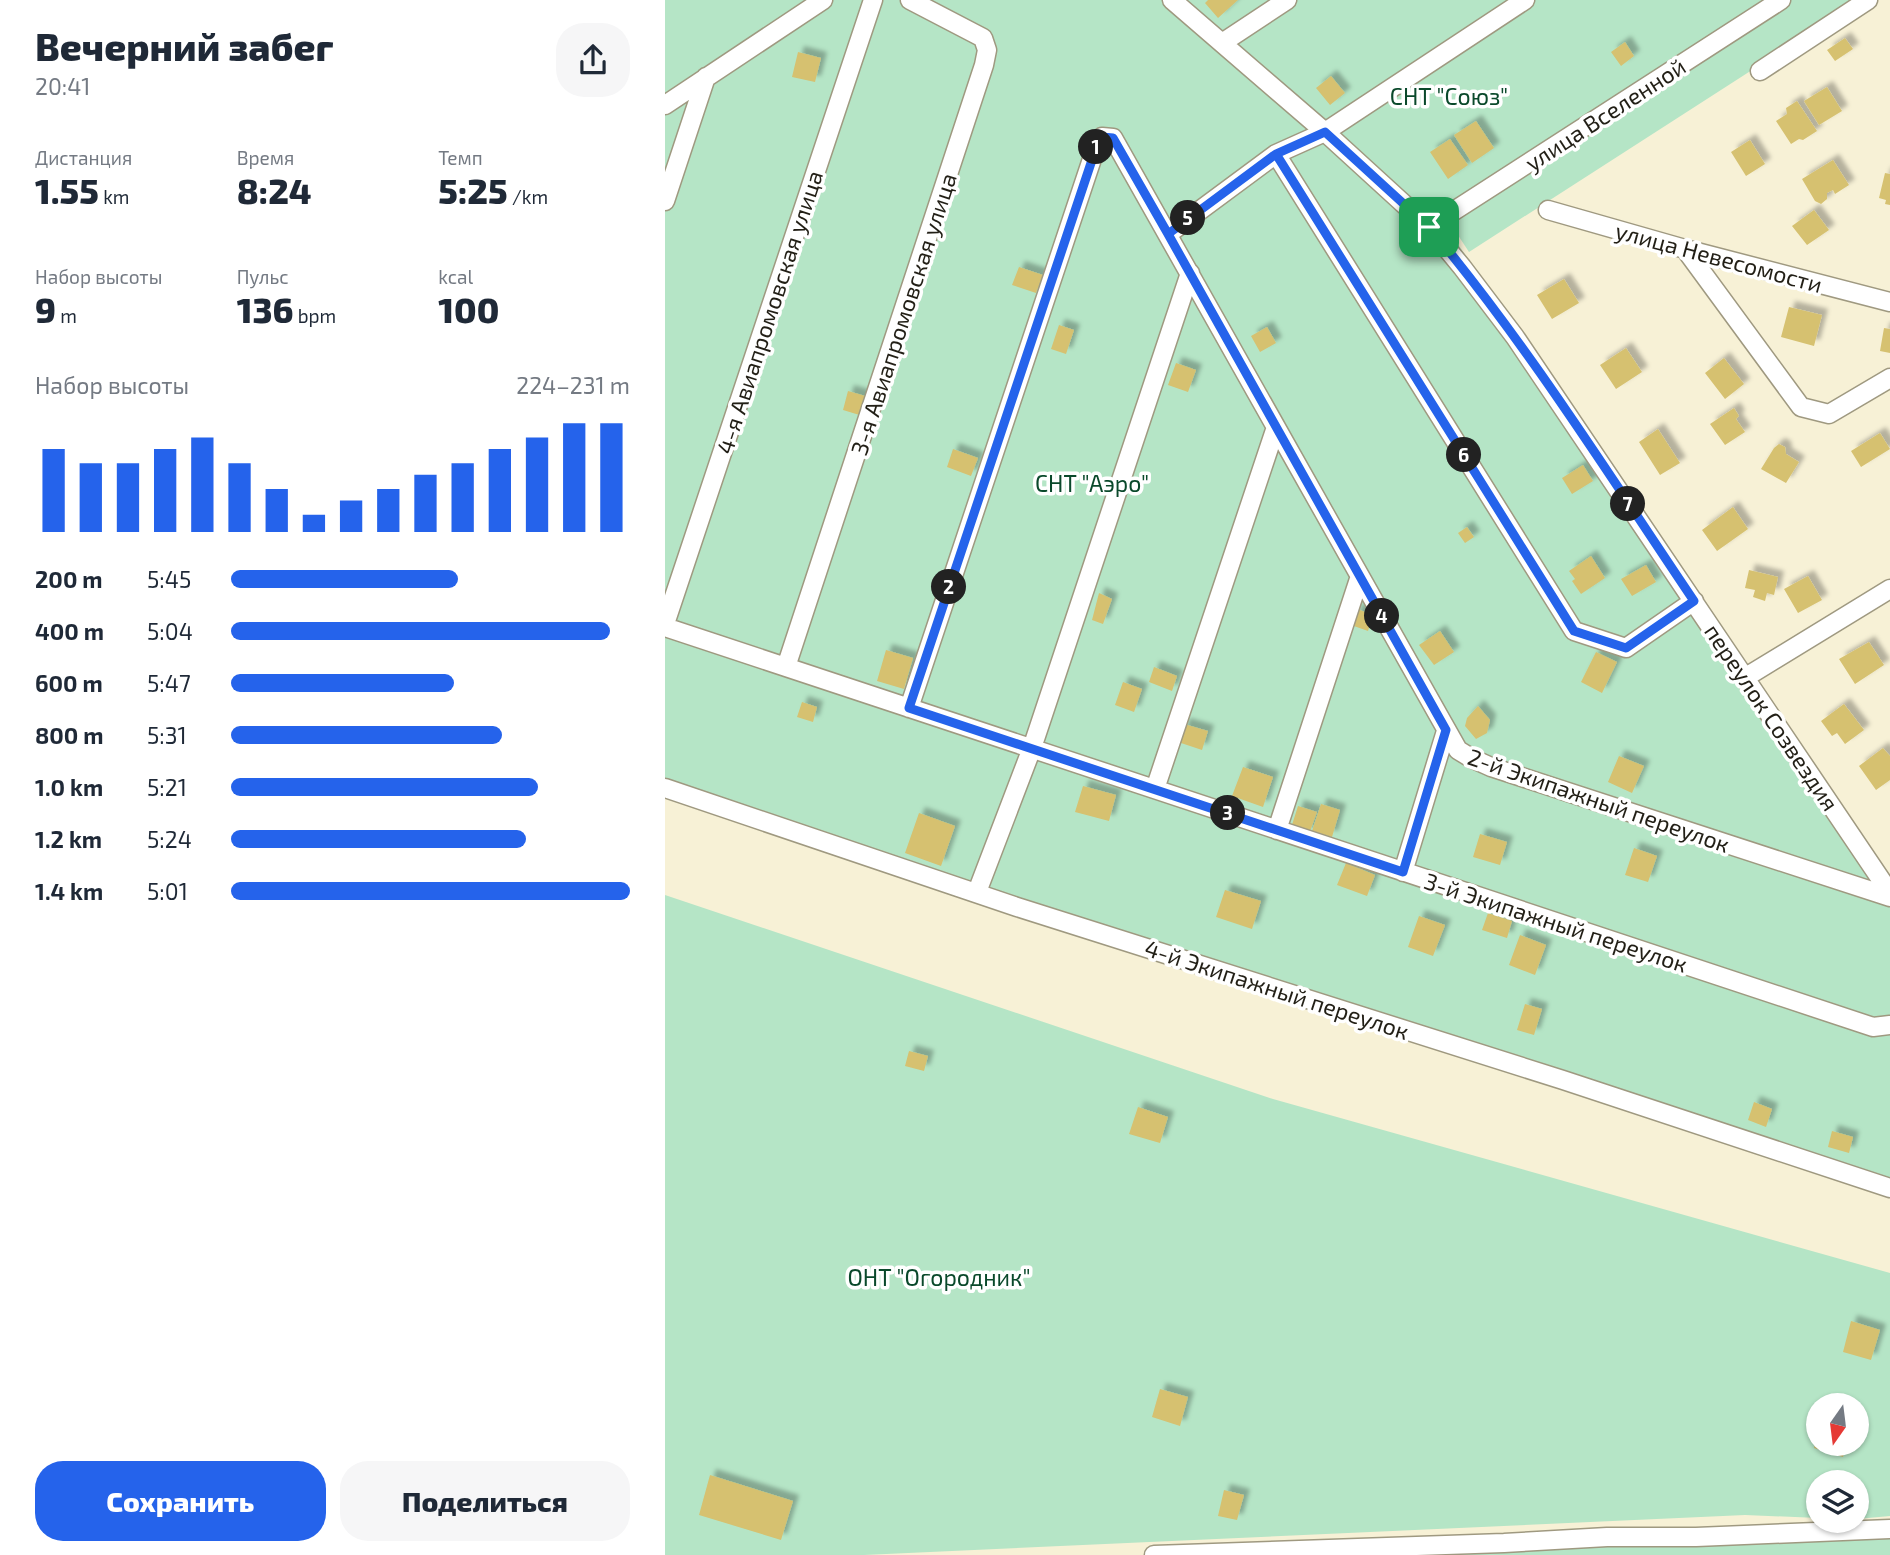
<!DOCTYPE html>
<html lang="ru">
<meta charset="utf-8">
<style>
:root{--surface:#fff;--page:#f6f6f7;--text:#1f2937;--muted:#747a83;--accent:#2563eb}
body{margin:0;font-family:"Exo 2",sans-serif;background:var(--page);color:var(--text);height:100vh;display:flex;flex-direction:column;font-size:26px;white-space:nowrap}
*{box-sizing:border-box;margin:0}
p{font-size:23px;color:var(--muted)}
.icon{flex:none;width:38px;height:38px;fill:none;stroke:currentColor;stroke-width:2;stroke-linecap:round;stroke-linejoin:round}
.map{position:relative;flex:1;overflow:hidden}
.drawer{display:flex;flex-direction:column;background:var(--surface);width:665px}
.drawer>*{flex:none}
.needle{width:46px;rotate:194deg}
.tools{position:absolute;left:1141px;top:1393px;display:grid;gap:14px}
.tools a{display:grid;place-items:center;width:63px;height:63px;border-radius:50%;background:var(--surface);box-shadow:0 2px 5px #0004;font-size:35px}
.pin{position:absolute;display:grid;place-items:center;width:60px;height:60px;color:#fff;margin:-30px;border-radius:14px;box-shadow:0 4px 10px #0006}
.km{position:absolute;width:35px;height:35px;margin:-18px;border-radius:50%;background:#222;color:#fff;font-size:19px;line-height:35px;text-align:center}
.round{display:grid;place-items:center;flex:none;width:74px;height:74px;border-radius:28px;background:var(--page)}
.head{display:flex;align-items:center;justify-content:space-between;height:119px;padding:0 35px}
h1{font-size:38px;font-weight:800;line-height:52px}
.figures{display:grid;grid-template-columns:repeat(3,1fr);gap:10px;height:119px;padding:7px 35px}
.figures div{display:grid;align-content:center}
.figures b{font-size:35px;font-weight:800}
.figures small{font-size:19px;font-weight:400}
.figures p{font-size:19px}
.chart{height:196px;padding:14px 35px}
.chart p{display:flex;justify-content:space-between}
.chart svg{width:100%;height:126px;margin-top:7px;stroke:var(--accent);stroke-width:6}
.cta{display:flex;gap:14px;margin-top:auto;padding:14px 35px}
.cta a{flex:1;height:80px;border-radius:28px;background:var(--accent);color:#fff;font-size:28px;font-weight:800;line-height:80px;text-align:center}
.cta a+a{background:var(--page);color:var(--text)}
ul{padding:0 35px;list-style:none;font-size:23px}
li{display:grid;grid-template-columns:112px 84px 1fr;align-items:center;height:52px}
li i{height:18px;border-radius:9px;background:var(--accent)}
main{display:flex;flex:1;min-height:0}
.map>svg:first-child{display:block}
.green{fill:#b5e5c6;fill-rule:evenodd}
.building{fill:#d6c170;filter:url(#shadow)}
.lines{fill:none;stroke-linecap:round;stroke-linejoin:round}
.minor-casing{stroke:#9f9980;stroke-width:21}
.minor{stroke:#fff;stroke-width:18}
.route-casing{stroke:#fff;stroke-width:14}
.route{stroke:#2563eb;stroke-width:9}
.labels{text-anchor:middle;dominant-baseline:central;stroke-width:7;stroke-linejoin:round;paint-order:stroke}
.park-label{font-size:23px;fill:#0a492b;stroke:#fff}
.street-label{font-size:23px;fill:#221f16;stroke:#fff}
</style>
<main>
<section class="drawer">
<div class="head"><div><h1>Вечерний забег</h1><p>20:41</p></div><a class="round"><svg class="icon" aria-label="share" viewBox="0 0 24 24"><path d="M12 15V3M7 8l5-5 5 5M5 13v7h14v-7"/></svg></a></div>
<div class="figures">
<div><p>Дистанция</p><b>1.55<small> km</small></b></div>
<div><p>Время</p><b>8:24</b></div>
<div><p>Темп</p><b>5:25<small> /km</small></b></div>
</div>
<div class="figures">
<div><p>Набор высоты</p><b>9<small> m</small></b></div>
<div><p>Пульс</p><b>136<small> bpm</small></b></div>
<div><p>kcal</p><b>100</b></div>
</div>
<div class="chart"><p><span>Набор высоты</span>224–231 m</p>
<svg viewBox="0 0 160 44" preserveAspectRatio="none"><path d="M5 44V15M15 44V20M25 44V20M35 44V15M45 44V11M55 44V20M65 44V29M75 44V38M85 44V33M95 44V29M105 44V24M115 44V20M125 44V15M135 44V11M145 44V6M155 44V6"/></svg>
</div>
<ul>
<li><b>200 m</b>5:45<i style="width:57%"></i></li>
<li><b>400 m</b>5:04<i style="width:95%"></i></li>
<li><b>600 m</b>5:47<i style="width:56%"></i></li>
<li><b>800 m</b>5:31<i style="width:68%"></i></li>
<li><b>1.0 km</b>5:21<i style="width:77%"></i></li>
<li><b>1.2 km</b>5:24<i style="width:74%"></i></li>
<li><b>1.4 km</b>5:01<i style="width:100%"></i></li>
</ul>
<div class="cta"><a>Сохранить</a><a>Поделиться</a></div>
</section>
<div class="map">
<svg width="1225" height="1555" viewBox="0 0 1225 1555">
<defs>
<filter id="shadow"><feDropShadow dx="6" dy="-6" stdDeviation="2" flood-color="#0004"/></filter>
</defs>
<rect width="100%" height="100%" fill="#f7f1d6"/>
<path class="green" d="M0,0H1110L775,218L1225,877V1194L0,794Z
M1126,0H1196L804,252L783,220Z
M0,895L608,1099L1225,1273V1516L1192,1519V1482H1153V1518L1080,1515L199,1555H0ZM1153,1405H1192V1444H1153Z
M1225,1532V1555H675Z"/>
<path class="building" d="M543,0H573L553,18L540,3Z
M1180,38L1188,49L1170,61L1162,50Z
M960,42L969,56L956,66L946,52Z
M133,52L156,58L150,82L127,77Z
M666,76L680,93L665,105L651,88Z
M1162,87L1177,111L1154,125L1139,101Z
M1132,101L1152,131L1138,140L1134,139L1126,144L1111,121L1122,114L1121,108Z
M811,121L829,148L807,163L789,135Z
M785,139L803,165L783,179L765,152Z
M1085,140L1100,164L1081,176L1066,152Z
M1168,160L1184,185L1170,194L1168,190L1162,193V199L1156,204L1150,201L1137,179Z
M1220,173L1225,174V205L1220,204L1221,200L1214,198Z
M1149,210L1164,230L1142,245L1127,226Z
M354,267L378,275L371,293L347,285Z
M899,279L914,303L887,319L872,295Z
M1124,307L1157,315L1149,346L1116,337Z
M394,325L409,330L401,354L386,349Z
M602,327L611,343L595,352L586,336Z
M1219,328L1225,329V353L1215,351Z
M961,348L977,372L951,389L935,365Z
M1059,358L1079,384L1060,399L1040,373Z
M511,363L531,370L523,392L503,385Z
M183,391L207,398L201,417L178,410Z
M1069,408L1074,416L1071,419L1080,432L1060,445L1045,424Z
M993,429L1015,463L995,475L974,442Z
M1215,433L1225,449L1196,467L1186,451Z
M1114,444L1120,447L1121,454L1134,462L1121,483L1096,469L1109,448Z
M288,449L313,458L306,476L282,467Z
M918,465L928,481L907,494L897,478Z
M1068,507L1083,529L1052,551L1037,530Z
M802,527L809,537L800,543L793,533Z
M926,556L940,578L916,594L907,581L910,579L904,571Z
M981,565L991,582L967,596L956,579Z
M1084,570L1113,577L1109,595L1102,593L1100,601L1088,597L1090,590L1080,588Z
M1143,576L1157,600L1133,613L1119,589Z
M434,593L447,599L438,624L427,620Z
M692,609L708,615L703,631L686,625Z
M775,631L789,652L769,665L754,645Z
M1204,642L1219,665L1190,684L1174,659Z
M221,650L248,658L239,689L212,681Z
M931,652L952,662L937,693L916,682Z
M489,667L512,676L507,691L484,682Z
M458,682L477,689L469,712L450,705Z
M137,702L152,707L148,722L132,717Z
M1179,704L1199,730L1180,744L1172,733L1167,736L1156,721Z
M813,706L825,720L822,733L811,739L800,726L802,718Z
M519,724L543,731L537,750L513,742Z
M1218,748L1225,756V780L1211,790L1194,766Z
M954,756L979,766L967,793L943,782Z
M578,767L608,777L598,807L567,796Z
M418,786L451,795L444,821L410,812Z
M656,804L675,810L667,837L647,831Z
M633,806L652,812L644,834L626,828Z
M254,813L290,826L276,866L240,853Z
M815,834L842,842L835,865L808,857Z
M969,848L992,856L983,882L960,875Z
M681,863L710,875L702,896L672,885Z
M560,890L596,901L587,929L551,917Z
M823,913L847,921L842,938L817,930Z
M754,916L780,925L768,956L743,947Z
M855,935L881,945L870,975L844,965Z
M860,1004L877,1009L869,1035L852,1030Z
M244,1051L263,1056L259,1071L240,1066Z
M1089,1102L1107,1109L1101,1127L1083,1120Z
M473,1107L503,1117L495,1143L464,1134Z
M1167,1131L1188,1137L1184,1153L1163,1147Z
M1186,1321L1215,1330L1206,1360L1178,1352Z
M495,1389L523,1397L515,1426L487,1417Z
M1153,1435V1444H1182L1178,1457L1149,1448Z
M45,1475L128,1501L116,1540L34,1515Z
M559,1490L579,1495L572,1520L553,1516Z"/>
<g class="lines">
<g class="minor-casing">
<path id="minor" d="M507,0L660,132L764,227L797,267L850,337L1225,893
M557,43L622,0
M1095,71L1203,0
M0,105L158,0
M611,154L909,631L961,648L1029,601
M0,201L41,77
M883,210L1020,249L1225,302
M764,227L1116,0
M503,234L611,154L660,132L860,0
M1020,249L1136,407L1164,414L1225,378
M0,624L208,0
M0,627L1208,1027L1225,1025
M121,667L319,65L322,50L318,38L245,0
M1081,677L1225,589
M244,708L432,144L437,137L448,138L793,750L806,758L826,767L1225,897
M0,788L352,907L898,1080L1225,1188
M490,789L611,427
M612,830L695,576
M738,872L781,731
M312,892L367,748L525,273
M489,1555L839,1543L942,1537H1031L1225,1529"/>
</g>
<use href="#minor" class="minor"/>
</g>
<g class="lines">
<g class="route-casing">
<path id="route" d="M764,227L660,132L611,154L503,234L448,138L437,137L432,145L244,708L738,872L781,730L503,234L611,154L909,631L961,648L1029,601C944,475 862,344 764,227"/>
</g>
<use href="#route" class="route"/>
</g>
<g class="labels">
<g class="park-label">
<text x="784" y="96">СНТ "Союз"</text>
<text x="427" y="483">СНТ "Аэро"</text>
<text x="274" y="1277">ОНТ "Огородник"</text>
</g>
<g class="street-label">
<text transform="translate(940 114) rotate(-33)">улица Вселенной</text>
<text transform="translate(1054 257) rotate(15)">улица Невесомости</text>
<text transform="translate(104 312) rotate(-72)">4-я Авиапромовская улица</text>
<text transform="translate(238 314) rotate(-72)">3-я Авиапромовская улица</text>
<text transform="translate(1107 717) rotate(56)">переулок Созвездия</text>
<text transform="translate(934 800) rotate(19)">2-й Экипажный переулок</text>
<text transform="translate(891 922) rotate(18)">3-й Экипажный переулок</text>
<text transform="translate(612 989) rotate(18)">4-й Экипажный переулок</text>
</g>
</g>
</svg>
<div class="tools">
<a><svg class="needle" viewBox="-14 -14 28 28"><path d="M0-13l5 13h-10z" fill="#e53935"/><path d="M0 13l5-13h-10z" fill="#747a83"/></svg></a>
<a><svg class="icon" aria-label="layers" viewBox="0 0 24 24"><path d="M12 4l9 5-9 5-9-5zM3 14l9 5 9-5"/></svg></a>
</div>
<div class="pin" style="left:764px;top:227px;background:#1e9e55"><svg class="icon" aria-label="arrive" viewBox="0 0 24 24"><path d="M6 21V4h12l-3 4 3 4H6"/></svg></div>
<b class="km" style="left:431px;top:147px">1</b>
<b class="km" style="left:284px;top:587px">2</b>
<b class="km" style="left:563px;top:813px">3</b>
<b class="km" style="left:717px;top:616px">4</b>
<b class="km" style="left:523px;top:218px">5</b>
<b class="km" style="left:799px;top:455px">6</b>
<b class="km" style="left:963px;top:504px">7</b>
</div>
</main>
